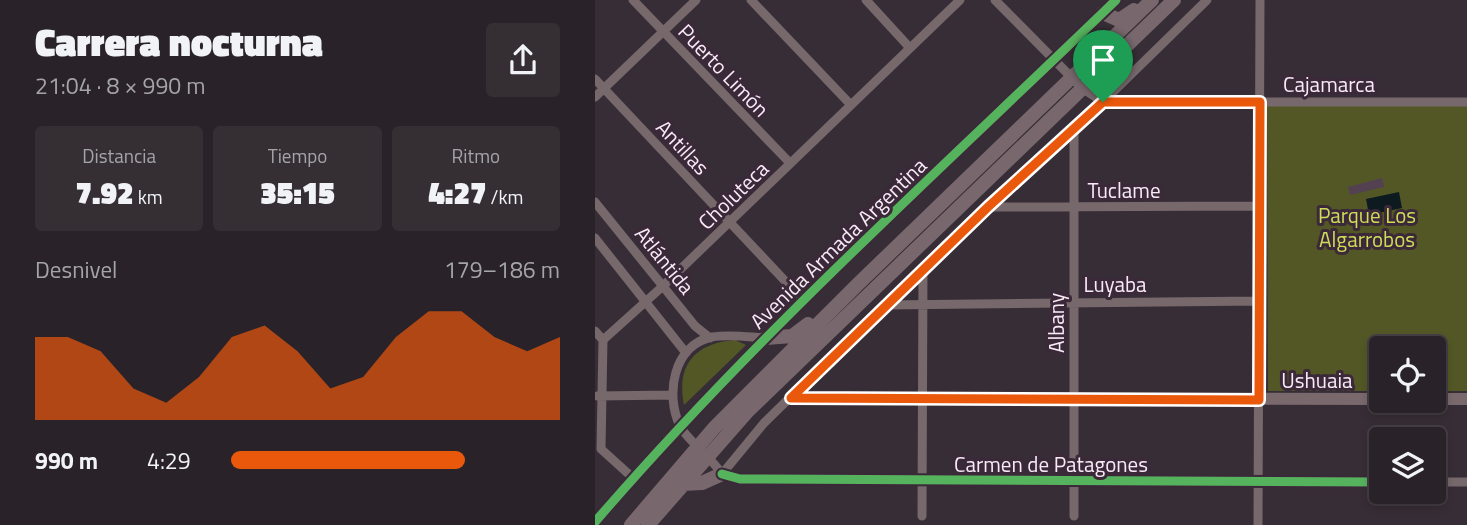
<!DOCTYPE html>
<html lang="es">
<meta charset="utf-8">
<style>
:root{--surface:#292228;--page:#352f34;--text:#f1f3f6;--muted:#a5a4a8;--line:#453f45;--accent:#ea580c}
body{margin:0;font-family:"Titillium Web",sans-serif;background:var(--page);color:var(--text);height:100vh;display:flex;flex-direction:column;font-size:26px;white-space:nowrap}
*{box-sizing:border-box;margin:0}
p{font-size:23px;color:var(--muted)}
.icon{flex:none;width:38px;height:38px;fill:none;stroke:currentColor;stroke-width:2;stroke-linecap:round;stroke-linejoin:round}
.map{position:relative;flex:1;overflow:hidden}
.drawer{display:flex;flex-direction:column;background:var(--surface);width:595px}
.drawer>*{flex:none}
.tools{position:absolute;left:774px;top:336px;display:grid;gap:14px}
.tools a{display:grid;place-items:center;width:77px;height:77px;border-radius:7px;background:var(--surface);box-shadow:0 4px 10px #0003,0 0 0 2px var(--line);font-size:35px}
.pin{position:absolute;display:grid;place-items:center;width:60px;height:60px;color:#fff;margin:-72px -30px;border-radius:50% 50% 50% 0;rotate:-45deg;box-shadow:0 0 7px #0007}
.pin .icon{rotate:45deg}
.round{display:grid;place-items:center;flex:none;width:74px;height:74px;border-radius:7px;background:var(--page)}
.summary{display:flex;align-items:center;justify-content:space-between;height:119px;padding:0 35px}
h1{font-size:38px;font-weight:800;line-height:52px}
.stats{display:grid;grid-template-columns:repeat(3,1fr);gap:10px;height:119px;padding:7px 35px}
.stats div{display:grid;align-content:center;border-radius:7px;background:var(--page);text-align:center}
.stats b{font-size:30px;font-weight:800}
.stats small{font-size:19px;font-weight:400}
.stats p{font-size:19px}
.chart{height:196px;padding:14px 35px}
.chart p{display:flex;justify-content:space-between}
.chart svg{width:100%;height:126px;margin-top:7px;fill:var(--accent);opacity:.7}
ul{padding:0 35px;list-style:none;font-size:23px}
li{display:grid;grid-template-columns:112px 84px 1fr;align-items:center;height:52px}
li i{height:18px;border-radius:9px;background:var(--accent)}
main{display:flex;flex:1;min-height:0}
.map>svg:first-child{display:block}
.green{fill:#535726}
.water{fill:#0d1b21}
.building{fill:#534152}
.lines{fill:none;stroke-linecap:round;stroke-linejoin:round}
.street{stroke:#76686b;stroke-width:9}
.secondary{stroke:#79696d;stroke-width:12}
.primary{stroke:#78686d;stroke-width:14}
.cycleway-casing{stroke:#3b2939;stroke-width:13}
.cycleway{stroke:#56b35d;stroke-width:9}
.route-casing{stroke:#fff;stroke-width:14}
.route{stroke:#ea580c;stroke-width:9}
.labels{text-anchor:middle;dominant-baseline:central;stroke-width:6;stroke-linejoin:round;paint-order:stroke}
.street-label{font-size:21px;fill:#f7ebf6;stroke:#3b2939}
.park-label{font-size:21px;fill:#cedc58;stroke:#3b2939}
</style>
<main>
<section class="drawer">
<div class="summary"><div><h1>Carrera nocturna</h1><p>21:04 · 8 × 990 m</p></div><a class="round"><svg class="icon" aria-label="share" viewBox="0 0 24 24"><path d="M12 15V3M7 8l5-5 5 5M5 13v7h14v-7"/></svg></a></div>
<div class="stats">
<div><p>Distancia</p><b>7.92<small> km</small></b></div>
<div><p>Tiempo</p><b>35:15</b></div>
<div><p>Ritmo</p><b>4:27<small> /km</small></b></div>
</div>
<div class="chart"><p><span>Desnivel</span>179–186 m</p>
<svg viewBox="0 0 160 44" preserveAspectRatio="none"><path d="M0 44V15L10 15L20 20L30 33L40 38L50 29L60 15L70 11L80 20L90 33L100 29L110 15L120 6L130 6L140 15L150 20L160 15V44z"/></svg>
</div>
<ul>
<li><b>990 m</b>4:29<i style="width:71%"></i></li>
</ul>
</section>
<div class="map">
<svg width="872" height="525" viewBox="0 0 872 525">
<rect width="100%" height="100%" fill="#372d36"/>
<path class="green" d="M872,105V391H838V348H786V391H673L672,106Z
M140,340L151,345L89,405C81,365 100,343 140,340Z"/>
<path class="water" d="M804,192L807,208L774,215L771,199Z"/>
<path class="building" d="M787,178L789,187L755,195L753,187Z"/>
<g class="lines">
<path class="street" d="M38,0L195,163
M156,0L256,105
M271,0L315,48
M400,0L487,88L508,102H872
M0,79L208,300
M0,97L101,0
M479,130V516
M0,202L100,326L115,338
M393,207L665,206
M0,238L91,353
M292,305L664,301
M0,331L8,340
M2,396L77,395
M127,474L169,423L218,375L393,207L479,130L612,0
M127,474L145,479L786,482
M127,474C116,457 93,441 85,426C70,395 78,345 117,337C135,334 153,337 171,338
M38,478L6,449L8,340L68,286L365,0
M838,482H872
M327,516L328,269
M0,522C161,335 344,171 521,0
M663,525L665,0"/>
<path class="secondary" d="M196,398L786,399
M838,399H872"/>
<path class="primary" d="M508,13L524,20L539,10
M171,338L197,336L213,324
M88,484L107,483L127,474
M36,525L119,428L263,284L557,0
M53,525L153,411L579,0"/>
<g class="cycleway-casing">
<path id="cycleway" d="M127,474L145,479L786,482
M0,522C161,335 344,171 521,0"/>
</g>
<use href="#cycleway" class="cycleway"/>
</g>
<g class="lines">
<g class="route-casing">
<path id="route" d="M508,102H665L664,400L196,398L393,207Z"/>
</g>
<use href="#route" class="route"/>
</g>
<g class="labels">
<g class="street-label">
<text transform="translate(129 70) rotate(46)">Puerto Limón</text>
<text x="734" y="84">Cajamarca</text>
<text transform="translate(88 147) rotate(47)">Antillas</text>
<text x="529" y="190">Tuclame</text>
<text transform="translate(138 195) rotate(-44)">Choluteca</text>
<text transform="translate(243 243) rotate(-44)">Avenida Armada Argentina</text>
<text transform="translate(70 260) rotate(51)">Atlántida</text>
<text x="520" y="284">Luyaba</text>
<text transform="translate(461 323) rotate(-90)">Albany</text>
<text x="722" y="380">Ushuaia</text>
<text x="456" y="464">Carmen de Patagones</text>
</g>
<g class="park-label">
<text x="772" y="215">Parque Los<tspan x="772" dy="24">Algarrobos</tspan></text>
</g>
</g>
</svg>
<div class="tools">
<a><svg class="icon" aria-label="locate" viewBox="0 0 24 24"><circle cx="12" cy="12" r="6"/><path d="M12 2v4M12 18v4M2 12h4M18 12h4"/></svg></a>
<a><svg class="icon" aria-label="layers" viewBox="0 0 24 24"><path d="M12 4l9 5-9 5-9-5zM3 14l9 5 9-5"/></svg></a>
</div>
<div class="pin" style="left:508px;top:102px;background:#1e9e55"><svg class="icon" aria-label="arrive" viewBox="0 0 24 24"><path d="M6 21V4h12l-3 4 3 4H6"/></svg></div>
</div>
</main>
